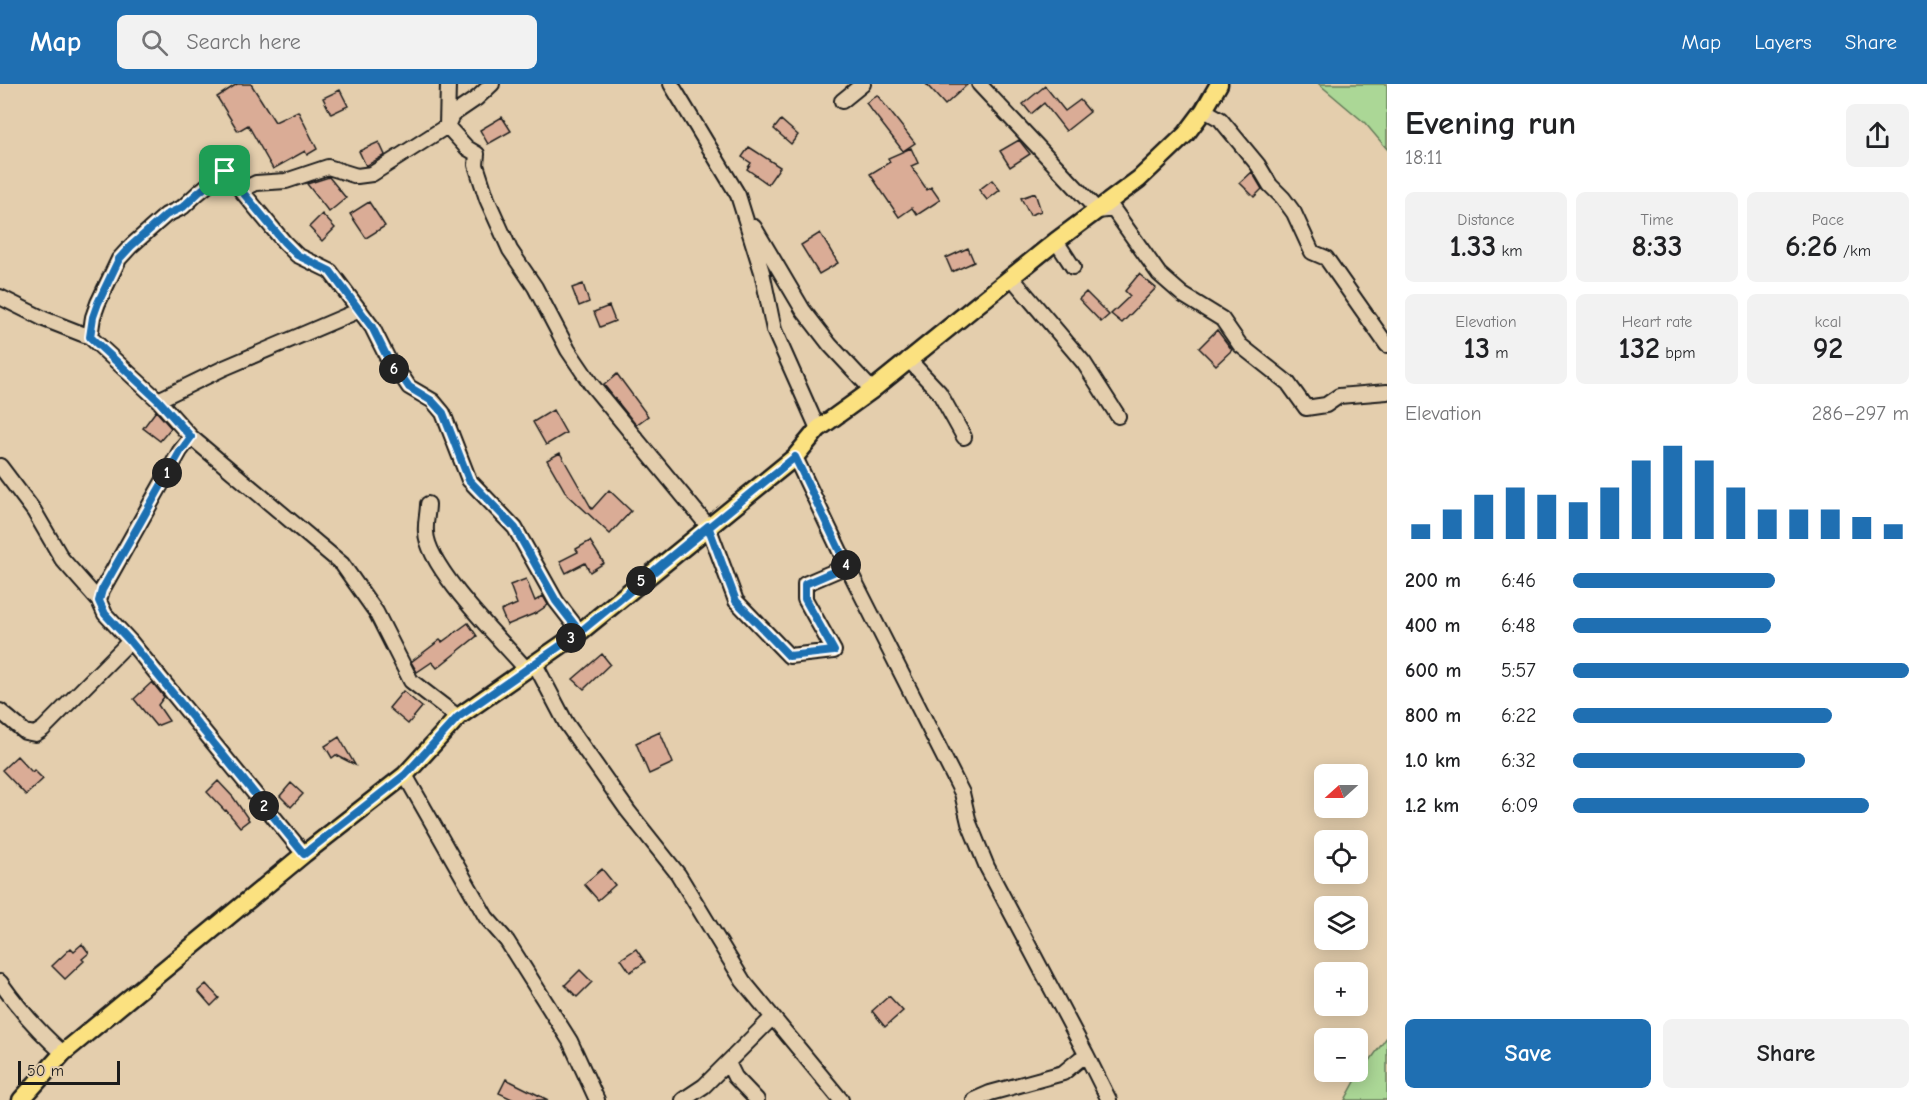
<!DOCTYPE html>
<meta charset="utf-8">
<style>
:root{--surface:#fff;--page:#f2f2f2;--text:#202124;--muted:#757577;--accent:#1f6fb2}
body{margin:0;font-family:"Comic Neue",sans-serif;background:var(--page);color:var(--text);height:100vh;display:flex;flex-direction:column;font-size:22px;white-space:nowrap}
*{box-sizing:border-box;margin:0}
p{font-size:20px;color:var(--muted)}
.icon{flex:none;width:33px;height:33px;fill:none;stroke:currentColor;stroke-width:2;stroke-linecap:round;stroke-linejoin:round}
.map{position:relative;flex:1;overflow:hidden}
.panel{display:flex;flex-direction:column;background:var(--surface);width:540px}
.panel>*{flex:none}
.needle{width:39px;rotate:249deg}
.tools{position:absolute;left:1314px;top:680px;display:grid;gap:12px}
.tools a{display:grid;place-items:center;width:54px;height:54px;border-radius:9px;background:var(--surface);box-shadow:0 3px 15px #0003;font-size:30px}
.scale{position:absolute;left:18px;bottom:15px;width:102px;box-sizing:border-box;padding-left:6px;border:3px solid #1c1c1c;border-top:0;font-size:16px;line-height:21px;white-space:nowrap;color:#1c1c1c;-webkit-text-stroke:4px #e4cead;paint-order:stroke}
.pin{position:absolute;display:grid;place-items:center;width:51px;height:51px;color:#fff;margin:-26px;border-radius:12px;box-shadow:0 3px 9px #0006}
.km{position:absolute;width:30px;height:30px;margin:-15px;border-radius:50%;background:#222;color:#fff;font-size:16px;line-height:30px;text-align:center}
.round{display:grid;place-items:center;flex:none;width:63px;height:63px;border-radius:9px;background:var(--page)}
.head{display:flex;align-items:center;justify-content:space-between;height:102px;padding:0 18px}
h1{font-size:33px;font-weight:800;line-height:45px}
.stats{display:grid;grid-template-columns:repeat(3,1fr);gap:9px;height:102px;padding:6px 18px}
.stats div{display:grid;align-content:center;border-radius:9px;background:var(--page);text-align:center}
.stats b{font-size:30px;font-weight:800}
.stats small{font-size:16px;font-weight:400}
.stats p{font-size:16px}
.chart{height:168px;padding:12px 18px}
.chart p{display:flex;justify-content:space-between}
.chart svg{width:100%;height:108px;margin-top:6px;stroke:var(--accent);stroke-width:6}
.cta{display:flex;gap:12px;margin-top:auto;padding:12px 18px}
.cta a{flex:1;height:69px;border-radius:9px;background:var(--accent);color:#fff;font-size:24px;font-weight:800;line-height:69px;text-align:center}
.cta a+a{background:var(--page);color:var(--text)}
ul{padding:0 18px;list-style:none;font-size:20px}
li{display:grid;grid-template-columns:96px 72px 1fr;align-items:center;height:45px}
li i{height:15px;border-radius:8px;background:var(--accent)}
header{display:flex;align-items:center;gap:36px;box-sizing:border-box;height:84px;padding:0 30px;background:var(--accent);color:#fff}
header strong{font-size:28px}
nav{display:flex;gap:33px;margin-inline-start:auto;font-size:21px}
.search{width:420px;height:54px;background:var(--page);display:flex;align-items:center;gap:15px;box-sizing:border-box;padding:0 21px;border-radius:9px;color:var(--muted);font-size:22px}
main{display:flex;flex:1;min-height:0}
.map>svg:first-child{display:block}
.green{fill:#abd796;stroke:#647a59;stroke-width:1.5}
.building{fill:#daac96;stroke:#1c1c1c;stroke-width:1.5}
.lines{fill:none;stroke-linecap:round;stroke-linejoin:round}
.minor-casing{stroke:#1c1c1c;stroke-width:18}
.major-casing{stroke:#1c1c1c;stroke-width:21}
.minor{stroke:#e4cead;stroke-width:14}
.major{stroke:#fbe180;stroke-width:16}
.route-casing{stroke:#fff;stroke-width:12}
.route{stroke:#1f6fb2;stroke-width:8}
</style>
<header>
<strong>Map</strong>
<div class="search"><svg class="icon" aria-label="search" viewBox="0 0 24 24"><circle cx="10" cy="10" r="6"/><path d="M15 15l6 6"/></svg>Search here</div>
<nav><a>Map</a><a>Layers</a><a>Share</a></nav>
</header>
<main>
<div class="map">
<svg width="1387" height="1016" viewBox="0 0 1387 1016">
<rect width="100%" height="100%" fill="#e4cead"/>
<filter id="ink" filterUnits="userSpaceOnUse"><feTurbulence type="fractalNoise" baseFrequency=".0167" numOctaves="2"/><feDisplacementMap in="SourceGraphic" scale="12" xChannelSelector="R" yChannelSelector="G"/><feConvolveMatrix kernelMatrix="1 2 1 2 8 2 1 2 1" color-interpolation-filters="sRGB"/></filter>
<g filter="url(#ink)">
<path class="green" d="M1319,0H1387V65L1365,39Z
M1387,953V1016H1345L1356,996Z"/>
<path class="building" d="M237,0H251L275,38L298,27L317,65L307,71L305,67L273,85L248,41L238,47L217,13Z
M926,0H968L945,21Z
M1045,2L1065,27L1080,16L1090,28L1066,47L1044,19L1031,30L1023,20Z
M340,6L348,22L331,30L323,14Z
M877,11L915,59L903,67L866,19Z
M502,33L511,47L488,60L480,46Z
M781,36L798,51L791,60L774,45Z
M1019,56L1030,70L1010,83L1000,67Z
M379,58L385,71L366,82L359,67Z
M749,63L780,83L768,100L747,85L751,79L742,73Z
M911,64L918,79L911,82L927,106L931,103L940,116L917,131L912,124L899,133L870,90L890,78L888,74Z
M1252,88L1262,105L1254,113L1240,99Z
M329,93L346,114L329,128L307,100Z
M992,96L1000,106L987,116L979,106Z
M1035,109L1041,127L1030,131L1021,114Z
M369,118L385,142L366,154L350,130Z
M322,130L335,144L322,157L309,143Z
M820,149L838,179L819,190L801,161Z
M968,164L974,178L952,188L946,174Z
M1139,190L1156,204L1122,239L1111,230L1130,212L1125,207Z
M583,200L589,218L579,222L572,204Z
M1086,208L1109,231L1101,238L1079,215Z
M609,222L615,237L600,243L594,228Z
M1217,246L1232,266L1216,281L1199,264Z
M617,290L648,332L636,341L604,301Z
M553,326L566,349L546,361L533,338Z
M156,327L171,344L160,357L143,344Z
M560,369L592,425L609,406L631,427L610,450L566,409L547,376Z
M590,457L604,479L590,488L585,479L566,489L560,477L578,468L576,465Z
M526,495L535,517L543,512L548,521L536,529L507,541L501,527L517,520L510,501Z
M468,539L477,552L437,584L432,578L417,588L411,578L440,556L442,558Z
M602,570L610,580L584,605L573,595Z
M152,598L164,613L158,621L169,637L156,642L134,615Z
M403,607L422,623L408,640L389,624Z
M660,648L673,679L649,690L636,659Z
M339,653L355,681L336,671L332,674L325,662Z
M17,672L32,688L34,686L43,695L26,711L2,686Z
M218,697L233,713L249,736L240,743L226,726L225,727L207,708Z
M291,699L303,710L291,723L280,712Z
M602,785L615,801L598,816L584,800Z
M82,860L89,869L82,875L84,877L65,895L52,882L71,864L74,867Z
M636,865L645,878L630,888L621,875Z
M580,886L592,898L577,913L565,901Z
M206,900L219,914L211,922L198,907Z
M889,912L903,927L885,943L872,927Z
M506,995L548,1016H514L499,1009Z"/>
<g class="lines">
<g class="minor-casing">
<path id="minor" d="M448,0L447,42L467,64L477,70L476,81L487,115L510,166L535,203L568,266L591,300L708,442L736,517L789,572L834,567L805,515V500L847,482
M671,0L738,111L762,188L774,246L818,345
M979,0L1098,127L1113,125L1159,190L1183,211L1222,235L1240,261L1288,299L1306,324L1326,321L1339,312L1387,308
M842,17L863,0
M1204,26L1220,35L1258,81L1270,101L1283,114L1294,129L1312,168L1326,174L1387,261
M242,106L256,99L286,97L328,83L357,92L372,90L447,42L452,31L477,14L492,0
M754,143L803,226L830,261L872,306
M1056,157L1073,183
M1012,194L1084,279L1118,332
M0,213L44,235L90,253L93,233L98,219L119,175L131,162L166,131L183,123L198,109L225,87L284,158L297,171L330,187L372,243L395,289L403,294L409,303L433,317L443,329L469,396L515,444L556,517L580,548
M90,253L158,316L191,353L342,480L376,528L411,597L458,633
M908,275L939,308L964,353
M158,316L224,284L360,226
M191,353L180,367L102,506L99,517L105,530L130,557L304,770
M795,373L847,482L962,709L969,739L987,783L1086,970L1109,1016
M0,382L34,427L62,475L99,517
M428,420C428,429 425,439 426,448C427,484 502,557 527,586
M535,580L566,639L628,727L678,790L743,897L841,1016
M0,627L25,648L35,650L43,645L130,557
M405,691L486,833L507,857L570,957L597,1016
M0,898C19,925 38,947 63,969
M728,979L735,993L757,1016
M683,1016L704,1002L773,933
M974,1016L990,1009L1063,989L1086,970"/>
</g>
<g class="major-casing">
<path id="major" d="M21,1016L63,969L304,770L405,691L458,633L580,548L795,373L818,345L872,306L1056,157L1139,95L1186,50L1204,26L1219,0"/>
</g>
<use href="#minor" class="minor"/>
<use href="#major" class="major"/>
</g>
</g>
<g class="lines" filter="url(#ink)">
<g class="route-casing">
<path id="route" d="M225,87L198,109L183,123L166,131L131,162L119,175L98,219L93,233L90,253L158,316L191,353L180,368L102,506L99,517L105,530L130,557L304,770L405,691L458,633L580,548L795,373L847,482L805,500V515L834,567L789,572L736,517L708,442L580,548L556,517L515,444L469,396L443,329L432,317L409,303L403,294L395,289L372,243L330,187L297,171L284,158L225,87"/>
</g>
<use href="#route" class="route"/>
</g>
</svg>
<div class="tools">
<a><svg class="needle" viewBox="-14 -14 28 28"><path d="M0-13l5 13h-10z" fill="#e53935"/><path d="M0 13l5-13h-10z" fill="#757577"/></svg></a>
<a><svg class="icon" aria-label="locate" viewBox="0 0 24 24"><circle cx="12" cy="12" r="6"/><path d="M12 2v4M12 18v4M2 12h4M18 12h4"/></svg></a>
<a><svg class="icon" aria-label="layers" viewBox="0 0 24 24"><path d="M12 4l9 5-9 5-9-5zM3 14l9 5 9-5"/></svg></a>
<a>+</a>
<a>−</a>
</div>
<div class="scale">50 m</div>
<div class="pin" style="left:225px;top:87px;background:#1e9e55"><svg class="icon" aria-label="arrive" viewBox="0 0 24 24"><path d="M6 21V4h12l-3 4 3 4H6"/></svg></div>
<b class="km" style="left:167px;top:389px">1</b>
<b class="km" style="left:264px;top:722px">2</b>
<b class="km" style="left:571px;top:554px">3</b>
<b class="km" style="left:846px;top:481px">4</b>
<b class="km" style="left:641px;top:497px">5</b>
<b class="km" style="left:394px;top:285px">6</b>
</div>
<section class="panel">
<div class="head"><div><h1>Evening run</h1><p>18:11</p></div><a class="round"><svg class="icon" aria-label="share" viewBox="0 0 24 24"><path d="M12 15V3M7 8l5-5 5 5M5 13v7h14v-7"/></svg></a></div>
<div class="stats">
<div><p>Distance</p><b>1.33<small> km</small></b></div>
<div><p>Time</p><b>8:33</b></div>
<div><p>Pace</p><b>6:26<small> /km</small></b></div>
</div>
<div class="stats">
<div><p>Elevation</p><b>13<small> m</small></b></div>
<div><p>Heart rate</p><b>132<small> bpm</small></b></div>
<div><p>kcal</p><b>92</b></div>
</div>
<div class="chart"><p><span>Elevation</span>286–297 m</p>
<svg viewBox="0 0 160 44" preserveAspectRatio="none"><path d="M5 44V38M15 44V32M25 44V26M35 44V23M45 44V26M55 44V29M65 44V23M75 44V12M85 44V6M95 44V12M105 44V23M115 44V32M125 44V32M135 44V32M145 44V35M155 44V38"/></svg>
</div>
<ul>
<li><b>200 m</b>6:46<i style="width:60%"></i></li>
<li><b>400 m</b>6:48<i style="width:59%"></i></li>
<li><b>600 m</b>5:57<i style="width:100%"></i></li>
<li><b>800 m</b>6:22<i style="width:77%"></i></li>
<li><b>1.0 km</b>6:32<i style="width:69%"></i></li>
<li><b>1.2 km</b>6:09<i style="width:88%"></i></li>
</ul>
<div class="cta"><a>Save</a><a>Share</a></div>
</section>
</main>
